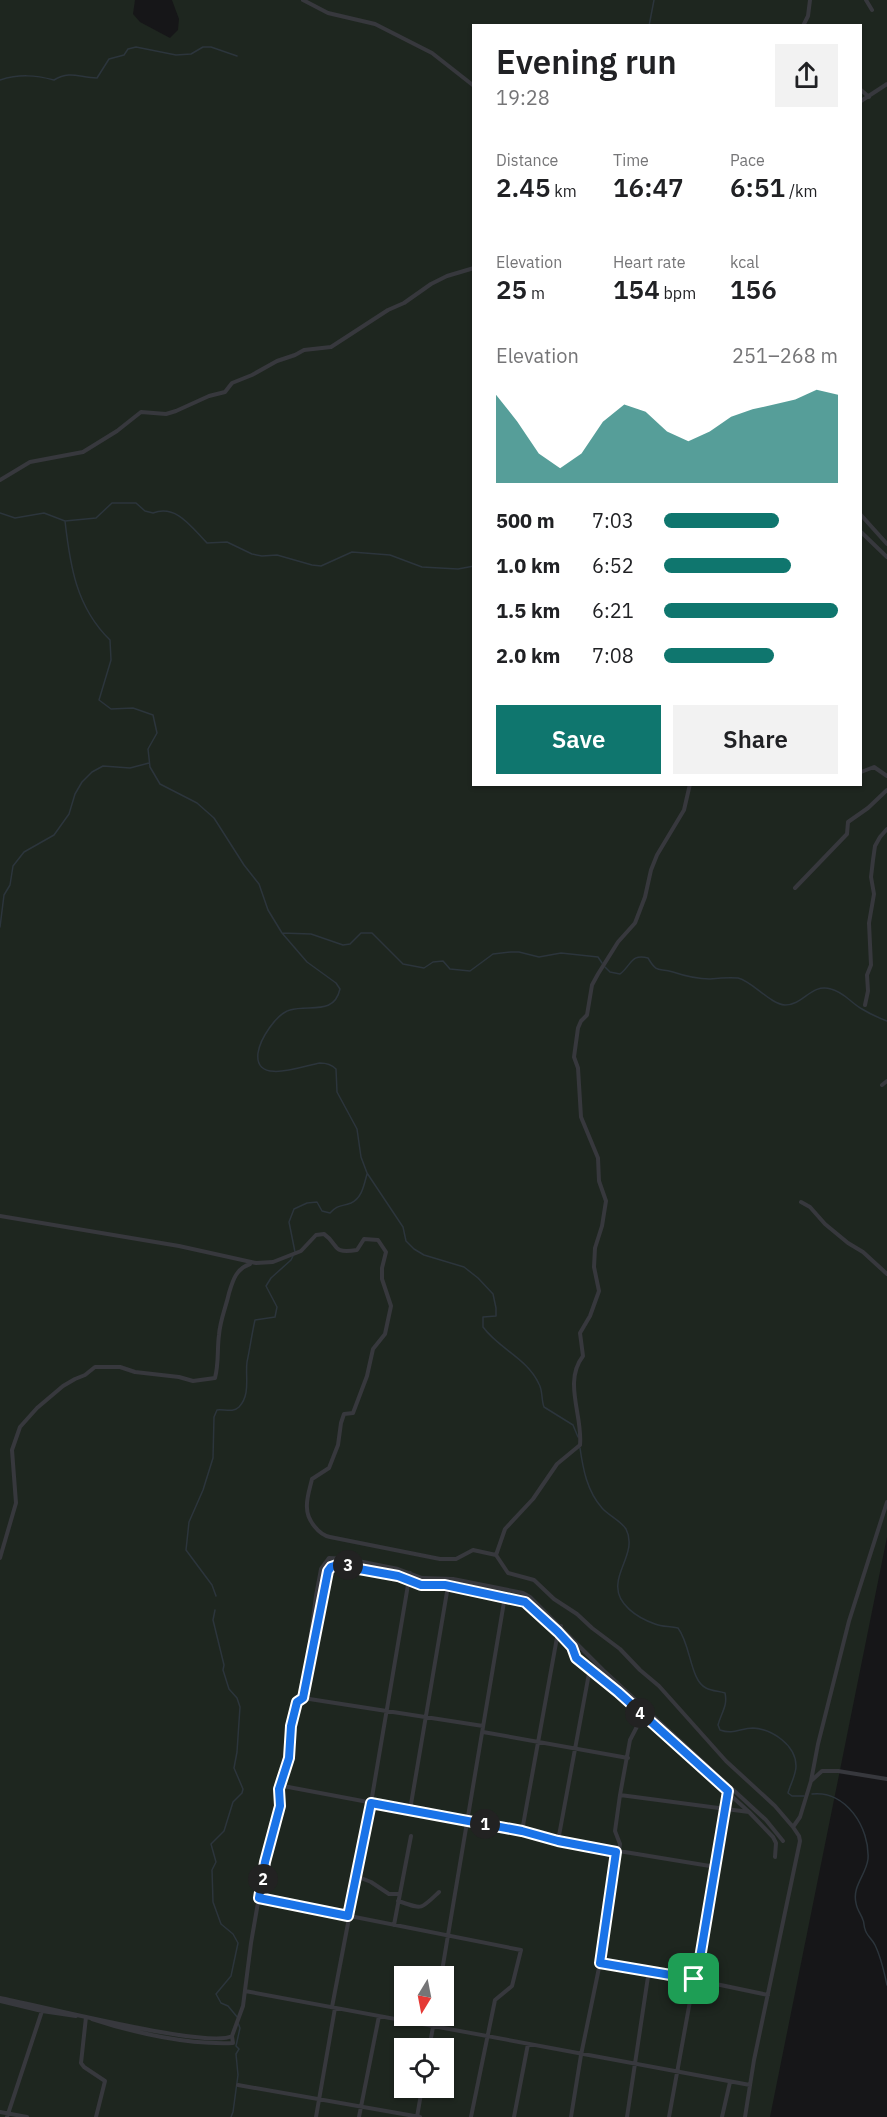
<!DOCTYPE html>
<meta charset="utf-8">
<style>
:root{--surface:#fff;--page:#f2f2f2;--text:#202124;--muted:#757577;--accent:#0f766e}
body{margin:0;font-family:"IBM Plex Sans",sans-serif;background:var(--page);color:var(--text);height:100vh;display:flex;flex-direction:column;font-size:22px;white-space:nowrap}
*{box-sizing:border-box;margin:0}
p{font-size:20px;color:var(--muted)}
.icon{flex:none;width:33px;height:33px;fill:none;stroke:currentColor;stroke-width:2;stroke-linecap:round;stroke-linejoin:round}
.map{position:relative;flex:1;overflow:hidden}
.panel{position:absolute;left:472px;top:24px;width:390px;height:762px;display:flex;flex-direction:column;background:var(--surface);border-radius:0px;box-shadow:0 2px 4px #0004}
.panel>*{flex:none}
.needle{width:39px;rotate:190deg}
.controls{position:absolute;left:394px;top:1966px;display:grid;gap:12px}
.controls a{display:grid;place-items:center;width:60px;height:60px;border-radius:0px;background:var(--surface);box-shadow:0 2px 4px #0004;font-size:30px}
.pin{position:absolute;display:grid;place-items:center;width:51px;height:51px;color:#fff;margin:-26px;border-radius:12px;box-shadow:0 3px 9px #0006}
.km{position:absolute;width:30px;height:30px;margin:-15px;border-radius:50%;background:#222;color:#fff;font-size:16px;line-height:30px;text-align:center}
.round{display:grid;place-items:center;flex:none;width:63px;height:63px;border-radius:0px;background:var(--page)}
.headline{display:flex;align-items:center;justify-content:space-between;height:102px;padding:0 24px}
h1{font-size:33px;font-weight:600;line-height:45px}
.stats{display:grid;grid-template-columns:repeat(3,1fr);gap:9px;height:102px;padding:6px 24px}
.stats div{display:grid;align-content:center}
.stats b{font-size:26px;font-weight:600}
.stats small{font-size:16px;font-weight:400}
.stats p{font-size:16px}
.chart{height:168px;padding:12px 24px}
.chart p{display:flex;justify-content:space-between}
.chart svg{width:100%;height:108px;margin-top:6px;fill:var(--accent);opacity:.7}
.action{display:flex;gap:12px;margin-top:auto;padding:12px 24px}
.action a{flex:1;height:69px;border-radius:0px;background:var(--accent);color:#fff;font-size:24px;font-weight:600;line-height:69px;text-align:center}
.action a+a{background:var(--page);color:var(--text)}
ul{padding:0 24px;list-style:none;font-size:20px}
li{display:grid;grid-template-columns:96px 72px 1fr;align-items:center;height:45px}
li i{height:15px;border-radius:8px;background:var(--accent)}
.map>svg:first-child{display:block}
.green{fill:#1e261f;fill-rule:evenodd}
.lines{fill:none;stroke-linecap:round;stroke-linejoin:round}
.stream{stroke:#2c353c;stroke-width:1.5}
.minor{stroke:#37383d;stroke-width:4}
.route-casing{stroke:#fff;stroke-width:12}
.route{stroke:#1a73e8;stroke-width:8}
</style>
<div class="map">
<svg width="887" height="2117" viewBox="0 0 887 2117">
<rect width="100%" height="100%" fill="#161618"/>
<path class="green" d="M0,0H135L133,14L140,22L170,38L178,30L179,19L172,0H887V1537L770,2117H0ZM474,26H861V784H474ZM405,1977H444V2016H405ZM405,2049H444V2088H405Z"/>
<g class="lines">
<path class="stream" d="M649,26L654,0
M0,80C19,74 35,75 54,80C70,70 80,78 97,78L109,59L124,55L128,49L136,47L176,55L191,54L203,47H211L237,56
M0,513L15,518L44,513L65,521C70,565 76,607 110,640L111,660L99,700L111,709L133,708L153,715L157,733L148,749L150,767L160,784L197,803L214,818L244,865L259,884L268,910L282,933L307,962L336,983L340,989C334,1016 309,1004 290,1010C276,1014 260,1039 258,1053C254,1086 305,1065 320,1063C326,1063 331,1064 336,1069L337,1092L357,1129L361,1157L367,1173L403,1227L406,1241L414,1249L424,1255L464,1267L478,1278L493,1294L496,1308V1316L483,1317V1327C499,1349 527,1358 539,1384C543,1391 541,1399 544,1407L573,1425L578,1437
M65,521L96,518L112,503H136L145,511L153,513C177,504 192,528 207,543L227,542L252,554L262,556L277,555L312,565L321,566L352,552L390,555L422,567L458,569L474,566
M0,927L4,895L10,885L13,866L24,852L54,835L69,814L75,794L82,782L92,772L103,766L130,768L149,763
M282,933L311,934L343,945L350,944L361,933H372L403,964L424,968L433,962L443,961L450,969L470,971L493,954L511,952H519L539,957L561,953L598,957L602,963
M605,967L610,972L620,974C631,966 631,953 648,958C658,975 659,967 673,972C685,976 697,979 710,979C719,978 729,977 738,978C752,981 770,1004 785,1005C804,1005 811,983 831,989C844,992 851,1003 862,1009C870,1014 879,1018 887,1021
M580,1448C583,1469 587,1491 602,1508C608,1515 621,1521 626,1529C636,1548 619,1567 618,1583C615,1604 638,1618 655,1624C662,1627 670,1626 678,1628C691,1645 690,1680 706,1688C712,1691 718,1691 725,1693C728,1706 721,1713 718,1725L720,1730C734,1735 740,1728 753,1728C772,1729 796,1745 796,1766C796,1775 790,1785 788,1793L792,1796H804
M216,1596L212,1585L186,1550L189,1522L203,1490L213,1458L214,1417L217,1410C224,1409 233,1413 239,1407C251,1394 245,1376 247,1362C250,1348 252,1333 255,1320L275,1317L277,1307L266,1286L271,1278L291,1260L295,1252L289,1222L294,1209L307,1203L317,1202L322,1211L330,1213C338,1204 341,1207 351,1203C362,1198 364,1185 367,1174
M215,1610L213,1620L224,1665L223,1670L229,1689L237,1698L240,1707L237,1752L234,1768L243,1789L242,1793L233,1802L224,1831L211,1844L216,1862L212,1870L213,1902L221,1924L233,1934L238,1943L231,1976L216,1994L221,2003L228,2006L238,2018
M812,1794C846,1790 870,1828 868,1859C866,1875 852,1886 856,1903C857,1910 861,1914 863,1920C864,1921 864,1928 865,1929C866,1935 872,1939 875,1945C881,1957 884,1971 887,1985
M231,2117L233,2112L238,2075L236,2054L239,2049L236,2046L240,2028L238,2023"/>
<path class="minor" d="M303,0L328,13L375,24L432,53L474,86
M866,0L872,10
M803,26L808,16L810,0
M861,90L869,97
M861,101L887,84
M0,480L30,462L83,452L117,431L141,412L166,414L176,411L209,396L225,392L232,383L252,375L277,361L295,355L304,350L331,347L388,310L404,303L431,284L447,276L474,268
M861,515L887,544
M861,532L887,557
M861,772L874,767L887,776
M795,888L847,834L848,822L868,808L887,790
M865,1005L868,991L867,975L871,965L869,923L874,894L871,877L873,860L875,846L880,837L887,829
M882,1085L887,1081
M801,1202L810,1207L825,1224L848,1243L863,1252L887,1274
M0,1216L179,1246L256,1263L273,1262L301,1251L316,1235L324,1234C340,1245 330,1254 357,1250L364,1239L378,1240L386,1252L382,1268V1279L391,1306L385,1334L373,1349L367,1376L353,1413L344,1414L341,1423L338,1445L329,1468L312,1479C310,1488 306,1499 307,1508C307,1520 319,1535 330,1537L440,1559H456L473,1550L496,1555L508,1573L534,1580L554,1599L577,1614L592,1628L620,1649L640,1670L659,1686L726,1761L775,1806L793,1827L799,1836L800,1841L754,2060L745,2117
M496,1555L505,1529L533,1499L557,1464L580,1445C583,1416 563,1382 583,1356L580,1333L590,1316L599,1291L594,1267L595,1248L602,1226L606,1201L599,1181L598,1158L581,1117L578,1068L574,1057L578,1028L581,1021L587,1015L592,985L598,974L618,942L635,923L645,897L651,870L657,855L684,810L690,784
M0,1558L16,1503L12,1450L20,1427L37,1408L63,1386L75,1379L85,1375L95,1367H120L135,1372L179,1377L193,1381L215,1378C219,1363 217,1349 219,1335C220,1320 226,1307 229,1293C233,1280 236,1269 250,1264
M310,1663L328,1571L331,1567L337,1565L398,1576L421,1585H445L522,1600L529,1605L558,1632L572,1647L577,1658L617,1692L749,1812L773,1837L776,1843L775,1857
M303,1698L307,1679
M303,1698L483,1726
M483,1732L628,1758
M811,1781L818,1744L849,1621L887,1502
M283,1786L522,1831L558,1841L716,1867
M620,1795L749,1812
M410,1810L448,1586
M793,1827L800,1817L811,1781L822,1771H838L887,1779
M522,1831L558,1632L561,1626
M558,1841L590,1668
M619,1852L620,1844L615,1831L620,1795L630,1740L643,1715
M356,1876L371,1882L389,1894H399
M259,1898L521,1950L512,1986L495,2000L471,2117
M398,1901C423,1909 419,1911 439,1892
M394,1925L411,1836
M600,1963L649,1970L768,1995
M441,1977L505,1596
M245,1991L750,2085
M0,1998C37,2005 208,2049 232,2036L243,2006L251,1943L265,1862L280,1807L279,1789L289,1758L291,1726L306,1673L316,1596L321,1569L329,1558L348,1559L398,1569L422,1578L453,1579L523,1593L530,1597L603,1670L766,1820L783,1841
M0,2001L42,2011L76,2016
M332,2007L371,1803L410,1573
M86,2017L81,2063L84,2067L105,2081L96,2117
M92,2019C134,2033 189,2045 233,2043L232,2036
M429,2049L435,2016
M238,2085L420,2117
M0,2112L27,2117
M7,2117L42,2011
M316,2117L335,2008
M359,2117L379,2016
M417,2117L422,2088
M514,2117L528,2044
M571,2117L581,2055L600,1963L616,1852
M627,2117L649,1970
M669,2117L694,1979L698,1970L728,1790
M722,2117L730,2082"/>
</g>
<g class="lines">
<g class="route-casing">
<path id="route" d="M337,1565L398,1576L421,1585H445L525,1602L558,1632L572,1647L576,1658L618,1692L728,1791L698,1970L694,1979L600,1963L616,1852L558,1841L522,1831L371,1803L348,1916L259,1898L265,1862L280,1806L279,1789L289,1758L291,1726L297,1702L303,1698L328,1571L331,1567Z"/>
</g>
<use href="#route" class="route"/>
</g>
</svg>
<div class="controls">
<a><svg class="needle" viewBox="-14 -14 28 28"><path d="M0-13l5 13h-10z" fill="#e53935"/><path d="M0 13l5-13h-10z" fill="#757577"/></svg></a>
<a><svg class="icon" aria-label="locate" viewBox="0 0 24 24"><circle cx="12" cy="12" r="6"/><path d="M12 2v4M12 18v4M2 12h4M18 12h4"/></svg></a>
</div>
<div class="pin" style="left:694px;top:1979px;background:#1e9e55"><svg class="icon" aria-label="arrive" viewBox="0 0 24 24"><path d="M6 21V4h12l-3 4 3 4H6"/></svg></div>
<b class="km" style="left:485px;top:1824px">1</b>
<b class="km" style="left:263px;top:1879px">2</b>
<b class="km" style="left:348px;top:1565px">3</b>
<b class="km" style="left:640px;top:1713px">4</b>
<section class="panel">
<div class="headline"><div><h1>Evening run</h1><p>19:28</p></div><a class="round"><svg class="icon" aria-label="share" viewBox="0 0 24 24"><path d="M12 15V3M7 8l5-5 5 5M5 13v7h14v-7"/></svg></a></div>
<div class="stats">
<div><p>Distance</p><b>2.45<small> km</small></b></div>
<div><p>Time</p><b>16:47</b></div>
<div><p>Pace</p><b>6:51<small> /km</small></b></div>
</div>
<div class="stats">
<div><p>Elevation</p><b>25<small> m</small></b></div>
<div><p>Heart rate</p><b>154<small> bpm</small></b></div>
<div><p>kcal</p><b>156</b></div>
</div>
<div class="chart"><p><span>Elevation</span>251–268 m</p>
<svg viewBox="0 0 160 44" preserveAspectRatio="none"><path d="M0 44V8L10 19L20 32L30 38L40 32L50 19L60 12L70 15L80 23L90 27L100 23L110 17L120 14L130 12L140 10L150 6L160 8V44z"/></svg>
</div>
<ul>
<li><b>500 m</b>7:03<i style="width:66%"></i></li>
<li><b>1.0 km</b>6:52<i style="width:73%"></i></li>
<li><b>1.5 km</b>6:21<i style="width:100%"></i></li>
<li><b>2.0 km</b>7:08<i style="width:63%"></i></li>
</ul>
<div class="action"><a>Save</a><a>Share</a></div>
</section>
</div>
